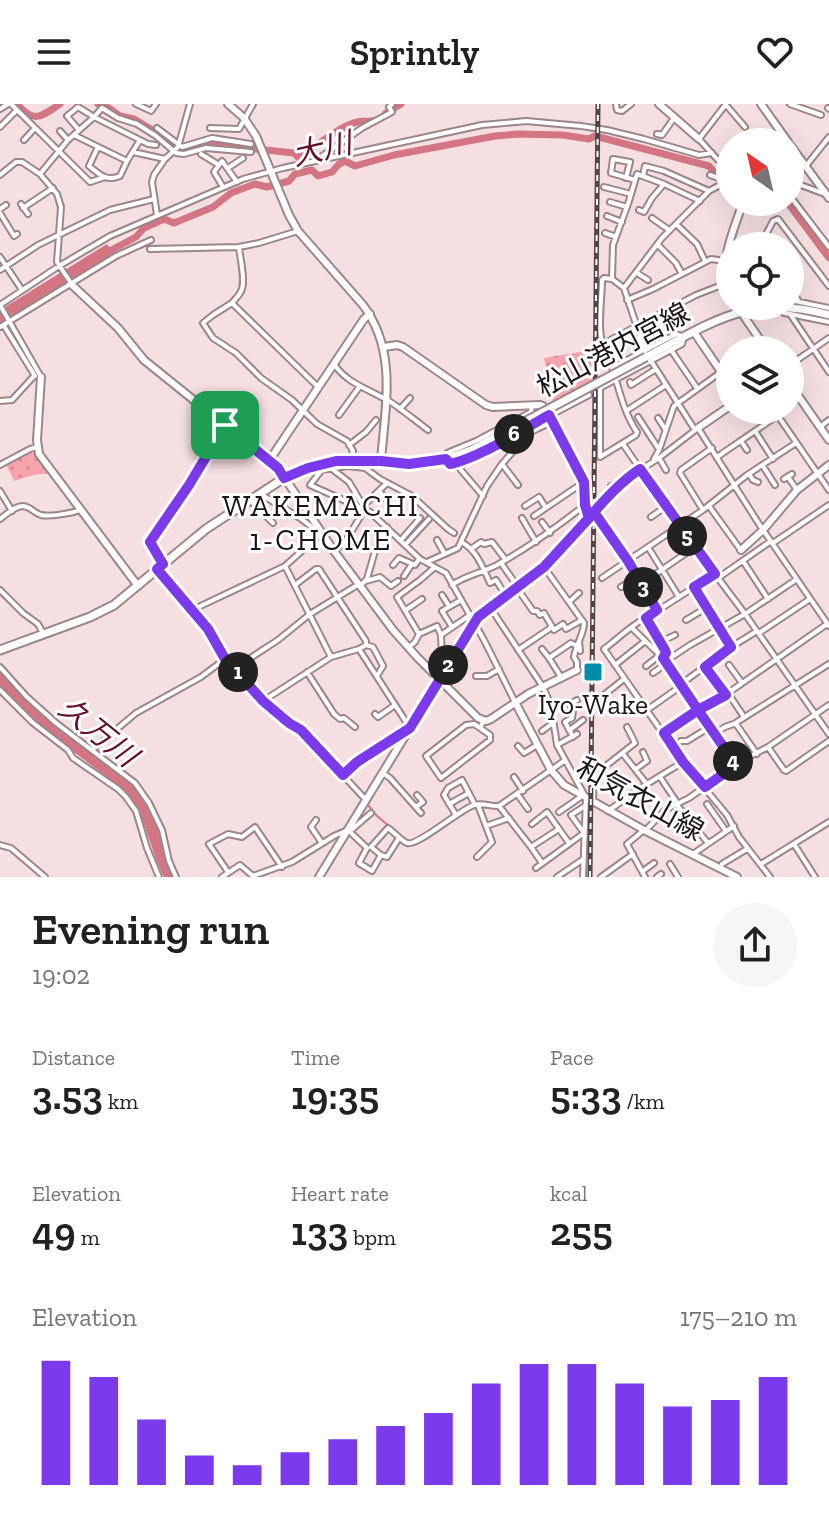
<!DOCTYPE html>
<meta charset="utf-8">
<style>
:root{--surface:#fff;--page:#f6f6f6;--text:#202124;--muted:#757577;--accent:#7c3aed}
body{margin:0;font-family:"Zilla Slab","Noto Sans JP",serif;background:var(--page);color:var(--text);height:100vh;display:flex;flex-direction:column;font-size:30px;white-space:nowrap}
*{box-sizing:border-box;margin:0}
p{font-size:26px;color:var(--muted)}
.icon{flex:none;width:44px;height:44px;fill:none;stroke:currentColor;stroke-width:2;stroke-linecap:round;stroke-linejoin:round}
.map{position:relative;height:773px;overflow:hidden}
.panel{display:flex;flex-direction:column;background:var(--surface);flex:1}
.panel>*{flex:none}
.needle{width:52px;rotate:326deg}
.buttons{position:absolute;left:716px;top:24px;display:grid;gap:16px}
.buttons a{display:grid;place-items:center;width:88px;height:88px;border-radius:50%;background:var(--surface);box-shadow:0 8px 32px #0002;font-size:40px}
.pin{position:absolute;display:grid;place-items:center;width:68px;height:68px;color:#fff;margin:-34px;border-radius:16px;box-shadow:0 4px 12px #0006}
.km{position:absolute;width:40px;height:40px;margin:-20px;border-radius:50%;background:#222;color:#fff;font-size:22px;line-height:40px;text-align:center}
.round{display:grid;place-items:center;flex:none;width:84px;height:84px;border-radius:42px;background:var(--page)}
.head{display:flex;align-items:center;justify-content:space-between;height:136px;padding:0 32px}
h1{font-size:44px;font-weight:600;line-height:60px}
.stats{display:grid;grid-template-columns:repeat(3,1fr);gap:12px;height:136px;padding:8px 32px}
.stats div{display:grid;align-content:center}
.stats b{font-size:40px;font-weight:600}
.stats small{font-size:22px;font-weight:400}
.stats p{font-size:22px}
.chart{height:224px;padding:16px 32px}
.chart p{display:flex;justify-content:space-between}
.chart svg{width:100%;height:144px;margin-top:8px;stroke:var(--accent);stroke-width:6}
header{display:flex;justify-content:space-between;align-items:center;height:104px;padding:0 32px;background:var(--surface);font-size:36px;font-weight:600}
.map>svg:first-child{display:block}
.grass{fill:url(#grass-dots)}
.water{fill:#d47583}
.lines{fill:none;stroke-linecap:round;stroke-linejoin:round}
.stream{stroke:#d47583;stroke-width:2}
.river{stroke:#d47583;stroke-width:7}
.street-casing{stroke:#9b8789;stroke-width:8}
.secondary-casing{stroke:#9b8789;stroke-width:10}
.primary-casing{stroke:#9b8789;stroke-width:11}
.street{stroke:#fff;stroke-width:4}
.secondary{stroke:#fff;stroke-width:6}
.primary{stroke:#fff;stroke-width:7}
.rail-casing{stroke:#514546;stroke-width:5}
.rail{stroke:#fff;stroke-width:2;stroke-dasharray:6;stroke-linecap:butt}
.primary-bridge-casing{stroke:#9b8789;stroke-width:11;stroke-linecap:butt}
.primary-bridge{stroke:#fff;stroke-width:7}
.route-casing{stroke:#fff;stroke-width:16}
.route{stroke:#7c3aed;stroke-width:10}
.poi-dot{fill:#018baa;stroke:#fff;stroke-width:3}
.labels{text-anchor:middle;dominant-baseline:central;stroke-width:6;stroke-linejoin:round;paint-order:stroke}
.street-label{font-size:28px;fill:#1c1415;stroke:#fff}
.poi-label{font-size:28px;fill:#1c1415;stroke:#fff}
.water-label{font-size:30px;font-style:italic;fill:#650d26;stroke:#fff}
.neighbourhood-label{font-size:30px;letter-spacing:2px;fill:#1c1415;stroke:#fff}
</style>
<header><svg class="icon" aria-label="menu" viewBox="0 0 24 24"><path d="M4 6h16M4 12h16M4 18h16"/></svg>Sprintly<svg class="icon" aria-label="heart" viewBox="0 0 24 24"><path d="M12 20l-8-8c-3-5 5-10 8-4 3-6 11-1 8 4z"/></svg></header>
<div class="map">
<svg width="829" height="773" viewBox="0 0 829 773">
<defs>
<pattern id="grass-dots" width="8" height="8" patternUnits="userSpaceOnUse" patternTransform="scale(2)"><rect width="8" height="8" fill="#f7a3ae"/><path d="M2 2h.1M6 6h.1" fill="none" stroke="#d38b95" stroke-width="1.8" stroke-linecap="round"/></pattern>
</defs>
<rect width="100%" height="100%" fill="#f5dfe1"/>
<path class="grass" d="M592,246L591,278L552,297L544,254Z
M29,348L34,349L49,370H37L14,377L6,360Z"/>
<path class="water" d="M107,140L114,149L0,220V206Z
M0,567L53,620L126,674L138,686L147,699L160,730L167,758L173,773H164C148,742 148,715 125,687L33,617L0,583Z"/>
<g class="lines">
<path class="stream" d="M3,215L32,262
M164,469L191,501
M237,566L257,587
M520,691L535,680
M368,701L377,712L396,728
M503,702L516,694"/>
<path class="river" d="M17,0C35,20 40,13 60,0
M98,0L109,4L120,12L134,15L157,29L179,46L211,40L294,49L299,54C315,43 338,23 357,18C363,16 368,19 376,16
M386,9L401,0
M787,98L829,154
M104,150L136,133L144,124L164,115L174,119L213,103L231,89L255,80L267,83L289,77L295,70L312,66L318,72L332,68L339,60L345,57L355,62L394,51L495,32L518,30L563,31L589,35L595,32L709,62L715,69L730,75"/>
<g class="street-casing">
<path id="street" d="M11,0L90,78L105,73
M136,0L151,7L156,0
M616,0L617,6L622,7L631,0
M726,0L699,35L717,55L730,64
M790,0L821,11
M726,1L745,23
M102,4L118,14L137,20L156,32L176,49L184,50L206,44L251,48
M828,4L829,5
M0,5L8,0
M0,23L17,6
M157,24L182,43L212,34L251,40
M210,24L239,25L253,0
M79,26L67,12L78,3L94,13L102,4
M60,27L68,36
M657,30L662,31L674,14
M24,36L35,24
M140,36L148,40L156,41
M98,43L89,62C99,70 106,78 120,72L127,57
M133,48L165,55
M201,50L219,61
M318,55L362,24L392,8L389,3L392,0
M721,59L730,54
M806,62L829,33
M228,64L243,54
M40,70L68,36L94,13L140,36L127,57L74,31
M0,71L16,58H22L40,70L57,90L61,103L57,158L71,179
M710,71L730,78
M643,72L645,62L664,67L709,87
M626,74L630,58L613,55L611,69L635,76
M790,77L825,90
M223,83L214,68L222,57L237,78
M604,83L631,90
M790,92L829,143
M610,98L627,103
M21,100L28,110
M23,104L53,84
M0,105L6,101
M639,106L644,108L652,94L664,80
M0,109L14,132L17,130
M157,111L152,78L154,71L165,55L178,43L190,0
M607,112L622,118
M652,114L669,126
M676,120L697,140L705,157
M605,129L616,133
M658,141L676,159L682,170
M760,142L773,117L778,115L829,182
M239,143C240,155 247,180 240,189C238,193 234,196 232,199L318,283
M150,145L239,143L259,139L298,127
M0,153L22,186
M0,166L38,141L110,106L154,95
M637,169L648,176
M612,175L613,141L629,97L637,70L664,80L700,97
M624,184L662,134L709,87L720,81L730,84
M790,184L798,196
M627,196L653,185L711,155L725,157
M790,196L829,204
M232,199L213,211L203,219L213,234L236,249L261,274L292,296L317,320L347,337L353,347L350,357
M0,201L59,162L110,132L243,75L283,64L482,21L526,17L581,22L607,26L644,35L699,51L712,49
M0,201L41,273
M781,205L784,209L790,210L829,268
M790,210L829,218
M4,222L35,272
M0,223L116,152L151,136
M603,240L696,191L727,179
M671,246L697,284
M651,257L695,326
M334,260C348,281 372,286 392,299C404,307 416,317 428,326
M790,261L829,234
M612,264L676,230L684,233L682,240C655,255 627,269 600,284V353L636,331L637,328C624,309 619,285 612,263C608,253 603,243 601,233C598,217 602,193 602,176L604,174L612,175L624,184L645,247
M630,278L631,281L656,265
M0,297L12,296L34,272
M532,302L531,308L476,337L447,349L446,351L447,358L450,360L477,350L589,291
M400,305L410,294
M774,306L829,386
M626,307L666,281
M339,311L360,282
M638,313L658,344
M658,314L665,325
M820,323L829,316
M755,327L773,355
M560,333L584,378L585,401L589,414
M741,337L747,346
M623,340L679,422L745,510L829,630
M349,341L366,328L376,316
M717,353L777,312
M659,354L666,366
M654,355L659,346L674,302L721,268
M455,359L483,392
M502,360L518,381
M0,361L30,345L37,343
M319,362L321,367L310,381L370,408L420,455L446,469L484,536L515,598
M763,362L775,381
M332,365L349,378L365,405L345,438L334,447
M320,366L348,362L365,364L380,375L412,392L448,425L454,429
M749,370L753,376L758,378
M788,373L797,386
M784,375L792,370
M611,382L623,377
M0,387L12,407
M379,387L388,397
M262,391L300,414L321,430
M250,396L273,419
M363,402L387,379
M525,402L539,393L546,404
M709,402L740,445
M703,406L680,369L681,366L712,344
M594,408L628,457L657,506
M534,412L584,378
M651,413L665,403
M522,414L536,438
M0,415C7,410 15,402 23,402C31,403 34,409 41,411C49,413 73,409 80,406
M542,418L550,429
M401,436L420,414
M437,436L444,449
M463,439C477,447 483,464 490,479L496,476L506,492
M773,439L829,401
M406,440L429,415
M471,445L481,438L484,440L492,438L505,455
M743,457L768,495
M427,458L458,444L487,382L502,360L530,328L552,318
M501,459L518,483
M163,460L150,438L189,381L225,321
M393,461L399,454L415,461L419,455
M285,462L331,553
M544,463L584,519C584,530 576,540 574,553L577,558V566
M157,465L208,525L225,555L263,597L289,619L301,626L366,696
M715,470L646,514C632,520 617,536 604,545L683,658L727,711L739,733L770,773
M404,472L412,460
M602,474L648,443
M718,474L771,437
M366,477L380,473L391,482L398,477
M641,480L695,443
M452,481C466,471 482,469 497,461C529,443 557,423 585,401
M360,482L367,475L377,440L387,423
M621,483L637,473
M694,483L730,543
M517,484L533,507H537L540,511L544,509L554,526L563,520L566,525L582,516
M0,486L23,509L38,520L43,529
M442,491L449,502
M679,493L648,443L703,406L747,371L796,339
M570,497L579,489
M490,503L543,583L551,602L557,641L586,694L583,773
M192,506L285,462L322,429
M406,506L422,495
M646,514L665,546L666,549L663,554
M686,516L706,504
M474,519L482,510L544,463L623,377L659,354L698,324L759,420L829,522
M452,523L442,507L461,496
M632,524L666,557L736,661
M759,529L810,495
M419,530L437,522L441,531L442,555L448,561
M441,531L470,511
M579,537L580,547
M660,538L675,531
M366,541L373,543L382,560L383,562L377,572
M409,543L415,538L419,530L397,493L420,476L435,463
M542,545L549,554
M518,546L552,523
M666,557L690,541L745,510L797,475
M615,561L644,538
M729,561L742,579
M646,562L660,551
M0,563L26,592L56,619L135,679L149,699L162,726L169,757L176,773
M705,563L725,590
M235,564L278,536L310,510L359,480
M307,568L334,610L340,615L344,614L355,623
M653,569L667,559
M476,572H487L499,565
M561,573L549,554L571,539L575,541
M681,580L703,564L715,553L757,527
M0,586L32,618L68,646L73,654L118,685L126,693L136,707L147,744L159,773
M728,589L744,613
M600,594L624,575
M263,597L331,553L359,545L366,541V537L319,465H316L295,481
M647,606L681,582
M375,610L378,613L395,601
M480,624L490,631V636L441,674L426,652L466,621L474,620L480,624L484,616
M570,626L583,616
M542,627L553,619
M664,629L689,611L728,589L827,520
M714,630L725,623L736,619
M573,633L565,618L572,614L573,606L570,600L577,596
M681,637H687L710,623
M557,641L577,630
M518,642L524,649L537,641
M768,643L784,666L786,667L829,637
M92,646L136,609L201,573L225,555
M623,650L646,679
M757,650L736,620L737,618L829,560
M636,665L647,657L643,648
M383,669L390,674L421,709
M343,671L357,658L410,624L359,545
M514,673L523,687
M660,673L678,700
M518,691L528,705
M593,696L594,675L602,669L607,661L635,639L627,623
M449,700L469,689
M707,700L726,727
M677,701L708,739
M416,703L423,698L417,691
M608,707L642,683L683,658
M559,708L582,692
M456,711L444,691L448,684L462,676L475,701
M316,716L311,723L322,739
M532,720L547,708L569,739
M486,722L509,714
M644,726L627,740L645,773
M645,727L665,706L689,694L745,655L768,643L829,601
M349,728L371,709
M794,740L815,773
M0,741L11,744L45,773
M531,743L499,702L564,657
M693,750L734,722
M381,751L387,753L399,734
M477,753L492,738L478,701
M542,759L531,743L559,725
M670,760L678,773
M722,760L747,745
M761,760L829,718
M536,764L584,729L571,711L585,702
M643,767L654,759
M228,768L209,740L228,730L242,733L255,723L282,763
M222,773L240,761L253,772L292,758L334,732L348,726L367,744L359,759L372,767L381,751L371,743L388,724C394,728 402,737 407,739C417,743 459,706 474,701C483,698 491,703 499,702
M557,773L582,756
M601,773L633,750
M657,773L661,770"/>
</g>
<g class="secondary-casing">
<path id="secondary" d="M228,0L244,14L256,32L289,111L298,127L363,201C398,248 385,303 381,357
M659,0L699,35
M761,0L788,38
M790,41L829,94
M71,180L118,224L144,256L278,364L334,447L393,526L417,553L478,614L486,617L491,615L528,590L577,566
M730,189C718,157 733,129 743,98
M737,202L767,246
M694,228L730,281
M384,243L397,241L403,243L486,301L493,303L540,301L543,302L560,333
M41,273L37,336L39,350L138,482
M790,280L829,336
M698,324L730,302
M269,357L364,215L370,210
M741,446L763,426L797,386L829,361
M515,598L551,666L564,681L644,726L737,773
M319,773L474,519"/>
</g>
<g class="primary-casing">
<path id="primary" d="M646,253C713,218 750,189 829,211
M0,546L90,513L114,501L206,425L284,374L308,364L336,357H381L409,360L446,355L471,346L513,324"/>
</g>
<use href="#street" class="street"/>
<use href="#secondary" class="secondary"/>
<use href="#primary" class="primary"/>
<g class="rail-casing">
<path id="rail" d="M590,773L598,0"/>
</g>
<use href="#rail" class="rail"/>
<g class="primary-bridge-casing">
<path id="primary-bridge" d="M513,324L646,253"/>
</g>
<use href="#primary-bridge" class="primary-bridge"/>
</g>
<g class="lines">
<g class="route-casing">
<path id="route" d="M225,321L189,381L150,438L163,460L157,465L208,525L225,555L263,597L289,619L301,626L343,671L357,658L410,624L478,513L544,463L589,414L594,408L628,457L657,506L646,514L665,546L666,549L663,554L698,606L664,629L683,658L705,683L736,661L698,606L726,591L705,563L731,543L694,483L715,470L640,365C620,378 604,396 589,414L585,401L584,378L549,311C522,326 479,354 450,360L446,355L409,360L381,357H336L308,364L284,374L278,364L225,321"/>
</g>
<use href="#route" class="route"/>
</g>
<rect class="poi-dot" x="583" y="558" width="20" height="20" rx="4"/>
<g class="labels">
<g class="street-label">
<text transform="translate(613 246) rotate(-28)">松山港内宮線</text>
<text transform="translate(640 695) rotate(29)">和気衣山線</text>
</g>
<g class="poi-label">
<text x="593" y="600">Iyo-Wake</text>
</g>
<g class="water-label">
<text transform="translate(322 45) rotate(-13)">大川</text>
<text transform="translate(98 628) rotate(39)">久万川</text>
</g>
<g class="neighbourhood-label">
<text x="321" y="402">WAKEMACHI<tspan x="321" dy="34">1-CHOME</tspan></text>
</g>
</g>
</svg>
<div class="buttons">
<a><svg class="needle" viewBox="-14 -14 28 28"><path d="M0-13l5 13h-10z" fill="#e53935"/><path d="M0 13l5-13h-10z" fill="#757577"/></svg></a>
<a><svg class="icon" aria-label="locate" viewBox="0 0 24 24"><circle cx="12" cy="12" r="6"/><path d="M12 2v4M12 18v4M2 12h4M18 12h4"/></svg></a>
<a><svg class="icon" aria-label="layers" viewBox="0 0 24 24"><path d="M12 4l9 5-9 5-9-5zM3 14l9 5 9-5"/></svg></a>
</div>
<div class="pin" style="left:225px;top:321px;background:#1e9e55"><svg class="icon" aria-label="arrive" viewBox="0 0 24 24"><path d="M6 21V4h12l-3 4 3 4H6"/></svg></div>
<b class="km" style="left:238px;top:568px">1</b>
<b class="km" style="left:448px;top:561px">2</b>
<b class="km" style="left:643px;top:483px">3</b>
<b class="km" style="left:733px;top:657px">4</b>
<b class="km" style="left:687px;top:432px">5</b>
<b class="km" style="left:514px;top:330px">6</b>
</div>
<section class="panel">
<div class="head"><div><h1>Evening run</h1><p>19:02</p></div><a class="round"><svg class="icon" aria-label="share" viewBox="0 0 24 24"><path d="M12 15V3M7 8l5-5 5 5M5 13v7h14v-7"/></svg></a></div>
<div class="stats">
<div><p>Distance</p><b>3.53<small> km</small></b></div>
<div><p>Time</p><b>19:35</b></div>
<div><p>Pace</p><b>5:33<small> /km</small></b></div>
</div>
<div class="stats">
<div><p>Elevation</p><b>49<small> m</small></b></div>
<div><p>Heart rate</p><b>133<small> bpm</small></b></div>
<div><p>kcal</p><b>255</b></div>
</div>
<div class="chart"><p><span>Elevation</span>175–210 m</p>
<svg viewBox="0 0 160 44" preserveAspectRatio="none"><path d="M5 44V6M15 44V11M25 44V24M35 44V35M45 44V38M55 44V34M65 44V30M75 44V26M85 44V22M95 44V13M105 44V7M115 44V7M125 44V13M135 44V20M145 44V18M155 44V11"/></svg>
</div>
</section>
